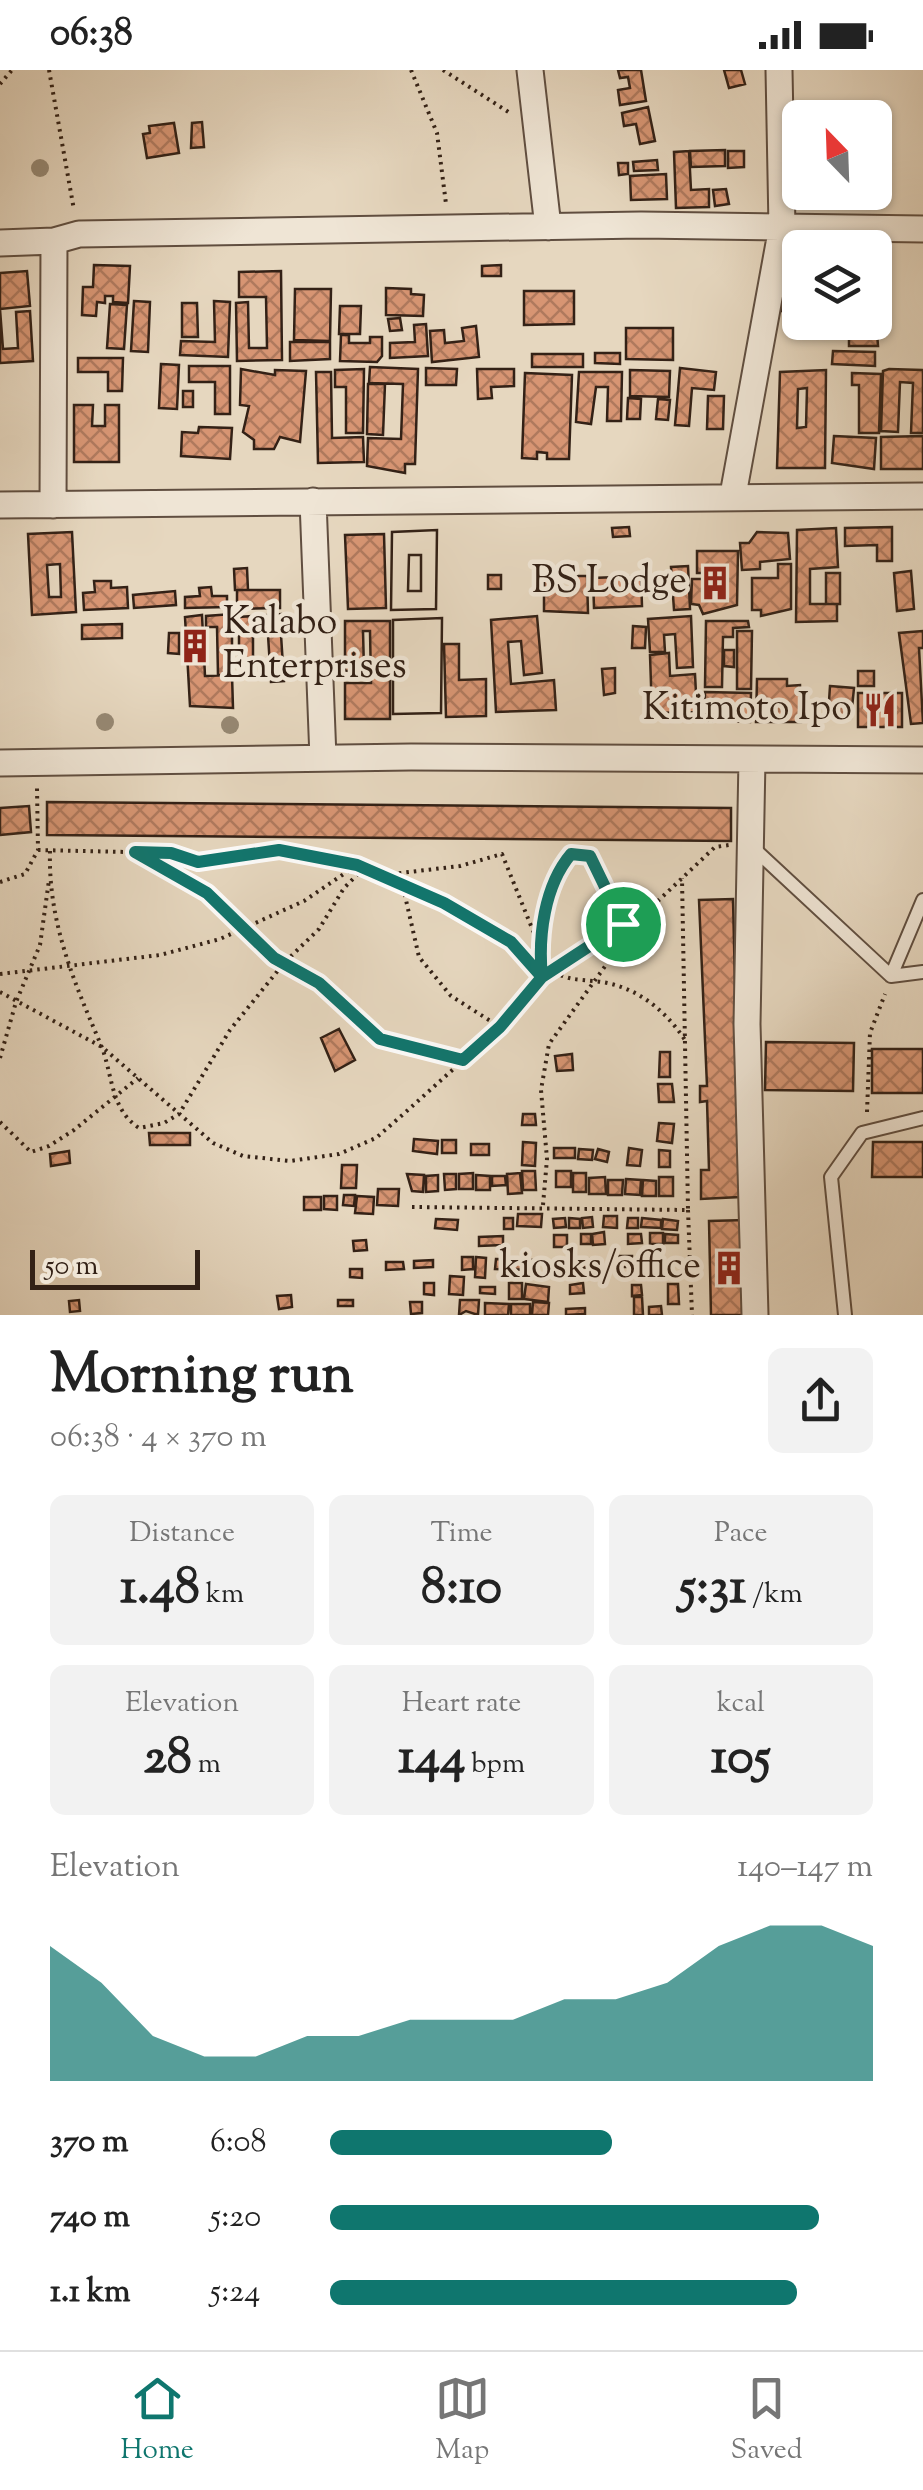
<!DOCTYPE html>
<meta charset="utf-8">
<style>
:root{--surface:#fff;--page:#f2f2f2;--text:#222;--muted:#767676;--line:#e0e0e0;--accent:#0f766e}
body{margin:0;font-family:"Sorts Mill Goudy",serif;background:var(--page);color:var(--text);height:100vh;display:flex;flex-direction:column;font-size:38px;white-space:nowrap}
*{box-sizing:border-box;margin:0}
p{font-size:32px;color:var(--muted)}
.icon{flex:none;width:55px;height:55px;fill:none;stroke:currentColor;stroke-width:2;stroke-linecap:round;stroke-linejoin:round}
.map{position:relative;height:1245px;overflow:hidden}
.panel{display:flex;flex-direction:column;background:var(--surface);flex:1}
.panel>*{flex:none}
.needle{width:65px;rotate:337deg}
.controls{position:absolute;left:782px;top:30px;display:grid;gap:20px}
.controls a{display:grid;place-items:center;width:110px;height:110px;border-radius:15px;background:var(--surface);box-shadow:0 2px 8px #0004;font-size:50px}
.scale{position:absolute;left:30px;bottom:25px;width:170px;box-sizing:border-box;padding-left:10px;border:5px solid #332116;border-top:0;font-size:28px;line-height:35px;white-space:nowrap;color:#332116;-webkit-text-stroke:8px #efe5d5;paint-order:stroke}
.pin{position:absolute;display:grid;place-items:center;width:85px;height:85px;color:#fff;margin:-42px;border:5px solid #fff;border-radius:50%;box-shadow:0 2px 10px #0007}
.round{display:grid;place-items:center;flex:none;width:105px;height:105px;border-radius:15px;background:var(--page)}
.head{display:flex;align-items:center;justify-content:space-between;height:170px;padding:0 50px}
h1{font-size:55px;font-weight:700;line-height:75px}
.figures{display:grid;grid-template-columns:repeat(3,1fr);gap:15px;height:170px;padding:10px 50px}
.figures div{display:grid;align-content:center;border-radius:15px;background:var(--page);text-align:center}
.figures b{font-size:50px;font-weight:700}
.figures small{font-size:28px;font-weight:400}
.figures p{font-size:28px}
.chart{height:280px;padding:20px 50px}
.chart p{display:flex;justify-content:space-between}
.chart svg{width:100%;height:180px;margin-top:10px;fill:var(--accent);opacity:.7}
ul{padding:0 50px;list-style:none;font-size:32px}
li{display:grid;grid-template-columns:160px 120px 1fr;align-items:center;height:75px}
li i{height:25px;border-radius:12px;background:var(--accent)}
.status{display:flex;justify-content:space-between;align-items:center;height:70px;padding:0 50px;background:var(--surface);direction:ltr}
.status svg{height:28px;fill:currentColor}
.dock{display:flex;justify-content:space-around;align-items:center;height:140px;border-top:2px solid var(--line);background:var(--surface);font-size:28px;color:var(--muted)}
.dock a{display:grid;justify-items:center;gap:5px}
.dock .on{color:var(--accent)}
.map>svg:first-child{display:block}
.building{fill:url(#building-cross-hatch);stroke:#332116;stroke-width:2.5;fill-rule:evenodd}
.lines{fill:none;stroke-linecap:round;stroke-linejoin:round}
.service-casing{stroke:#604e40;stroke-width:16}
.minor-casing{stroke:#604e40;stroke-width:29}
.path{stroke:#332116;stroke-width:4;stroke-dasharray:2.5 5;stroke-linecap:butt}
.service{stroke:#efe5d5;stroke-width:12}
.minor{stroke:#efe5d5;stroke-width:25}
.tree{fill:#968873}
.route-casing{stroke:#fff;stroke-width:20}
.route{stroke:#0f766e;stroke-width:12}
.labels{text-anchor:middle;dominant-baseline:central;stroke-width:9;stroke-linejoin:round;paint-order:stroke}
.poi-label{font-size:38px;fill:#332116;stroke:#efe5d5;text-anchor:end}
</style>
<div class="status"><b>06:38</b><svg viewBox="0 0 49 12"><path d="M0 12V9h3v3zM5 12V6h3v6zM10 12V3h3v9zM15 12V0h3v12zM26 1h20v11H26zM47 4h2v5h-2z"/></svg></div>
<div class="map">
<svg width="923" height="1245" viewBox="0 0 923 1245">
<defs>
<pattern id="building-cross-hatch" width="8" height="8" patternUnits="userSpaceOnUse" patternTransform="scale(2.5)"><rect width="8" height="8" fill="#d79573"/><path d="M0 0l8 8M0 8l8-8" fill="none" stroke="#af795d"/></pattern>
</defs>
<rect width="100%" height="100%" fill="#e6d7bf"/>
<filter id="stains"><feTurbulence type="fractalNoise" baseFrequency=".002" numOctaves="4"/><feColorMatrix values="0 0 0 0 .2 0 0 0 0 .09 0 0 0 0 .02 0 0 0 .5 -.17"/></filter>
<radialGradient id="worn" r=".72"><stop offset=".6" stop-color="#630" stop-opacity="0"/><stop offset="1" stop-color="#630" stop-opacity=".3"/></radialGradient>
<path class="building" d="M618,0H641L646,31L620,35L618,20L630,18L628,7L620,8Z
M724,0H741L745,14L729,18Z
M648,37L655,71L640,74L636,54L624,56L622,43Z
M202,52L204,77L191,78L192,53Z
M174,53L179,83L147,88L143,64L150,63L149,56Z
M725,80V96L691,97L690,81Z
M689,81L691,120L709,119V137L676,138L674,82Z
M728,81H744V97L728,98Z
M657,90L658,100L634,101L633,92Z
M618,93H628V104L619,105Z
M666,104L667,129L631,130L630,106Z
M726,119L729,134L715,136L713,120Z
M94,195L130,196L128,233L113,232V226H105V233L97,232L96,246L82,245L83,217H93Z
M501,195V206H482V196Z
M782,198H800V241H782Z
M27,201L30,236L0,239L3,279L18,278L16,242L30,241L33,291L0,293V203Z
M281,201L282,290L237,291L236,233L248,232L249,278H267L266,227H239V202Z
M386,218L411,219V224L424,225L423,246L386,245Z
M295,219H331L330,271L294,270Z
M524,221H574V254L524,255Z
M134,231L150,232L148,282L131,281Z
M214,231L230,232L228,287L180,285L181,271L215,272Z
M182,233H197L198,267H182Z
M110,234L127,235L124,279L107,278Z
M875,235L878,276H849V252H875Z
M340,236H361L360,264H339Z
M400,248L402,260L390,261L388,249Z
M426,254L428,286L390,288V273L415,272L414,255Z
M476,256L479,287L432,292L430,261L444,260L445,273L464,271L462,258Z
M626,258H673V290L626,289Z
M341,265H349V273H370V267H382V286L377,292L340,291Z
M290,272H330V289L290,291Z
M833,281L875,282V296L832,294Z
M595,283H620V294L595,293Z
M532,284H583V297H532Z
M78,288H123L122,321H108V302H78Z
M161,294L179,295L177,339L159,338Z
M189,296H230V344H215V312H189Z
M370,297L418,299L415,394H405V403L367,396L368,368L401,369L403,314L369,313Z
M426,298L457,299L456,315H426Z
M680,298L716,302L714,320L692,318L689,356L675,355Z
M241,299L275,305V300L306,301L300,372L280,367L274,379H254V370L243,362L249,336L240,335Z
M364,299L363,363H346V317H335V300Z
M477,299H514V316L491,317L492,328L478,329Z
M889,299L923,300V363H911L913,313L900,312L898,362L881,361L883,301Z
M630,300L670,301L669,327L630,326Z
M826,300L825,398H777L780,302ZM807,318L806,357L797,358L798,319Z
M316,302H331L332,368L363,367L364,392L318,393Z
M579,302H622L621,351H607L608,317H596L591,354L576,352Z
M525,303L572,305L569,389H547V383L537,382V389L522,388Z
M852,303L881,304L879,363H859V315H852Z
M368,314H385L383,365L367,364Z
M183,321H193V337H183Z
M708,326H724L723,359H707Z
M628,328L641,329L640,349H627Z
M658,329L670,330L668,350L656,349Z
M74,335H93L92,356H105V335H119V392H74Z
M199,357L232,358L230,389L181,386L182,362L198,363Z
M834,366L876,368L874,399L832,393Z
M923,366V399H881V367Z
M629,457L630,466L613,467L612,458Z
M892,457V491H877V475L845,476V458Z
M836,458L838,497L810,499V534H837V551L796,552L797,460Z
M437,460L436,539L391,540L392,462ZM409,485H421V521H408Z
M437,460L436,539L391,540L392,462ZM409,485H421V521H408Z
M72,462L76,542L32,545L28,464ZM60,494L61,527H49L47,495Z
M757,462L788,463L790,489L760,492V499L742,500L740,473H749Z
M384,464L386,538L348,539L345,465Z
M697,481H738L737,535L703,544L699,535L691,534L692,509H705V503H697Z
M778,494H791V539L761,546V540H752V508H778Z
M688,496L690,539L674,540L671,497Z
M247,498L248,520H235L234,499Z
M911,501L914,539L897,541L894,503Z
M826,503H840V534H826Z
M488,505H501V519H488Z
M544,505H560V522H571V506H587L588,543L544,541Z
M641,506L642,536L594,538L593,508Z
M94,511H111V518L127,517L128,538L84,540L83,523L95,522Z
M211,517L212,526H227V537L185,538V527L200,526L199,518Z
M237,520H280V538L237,539Z
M175,521L176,535L134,538L133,525Z
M232,544V605H218L217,557H206V546Z
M281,544L282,560L253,562V592H239V547Z
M202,545L205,606L232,605L233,638L190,636L185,547Z
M537,546L542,603L524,605L521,571L508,572L511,614L554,610L556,640L496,642L491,550Z
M691,546L693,597L677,598L675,564L664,565L665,582H650L648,549Z
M442,548L441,643L393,644V550Z
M442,548L441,643L393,644V550Z
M345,551H390V649H345V613H371L370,561H363L364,600L345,601Z
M706,551H748L749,557L733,558V567H723L722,617H705Z
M122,554V568L82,569V555Z
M633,556L646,557L645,578H632Z
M737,561H752L751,619H737Z
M923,561V578H919L923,653L911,654L899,563Z
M169,563H179V584L168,583Z
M268,565H281L284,611L271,612Z
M444,574H459V610L486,609V646L446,647Z
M724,580H734V597L724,596Z
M669,583L670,606L695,604L697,642L652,643L650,585Z
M615,598V623L604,625L602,599Z
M858,601H874V616H858Z
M757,609H787V616L800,615L801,652H756Z
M830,616L854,618L851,648L828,646Z
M705,622L751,623L750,652L704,651Z
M858,623H902V657H858Z
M47,732L731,738V771L47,765Z
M29,736L31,762L0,765V738Z
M733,829L740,1127L701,1129V1100H709L707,1031L700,1032V1016H707L699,830Z
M339,959L355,990L335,1001L321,968Z
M766,972L854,973L853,1021L765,1020Z
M872,979H923V1023H872Z
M660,982H670V1007H659Z
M572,984L573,1000L557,1001L555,986Z
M658,1014H672L674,1032H659Z
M523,1044H535L536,1055H522Z
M659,1053L674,1054L672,1073L657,1071Z
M149,1063H190V1075H150Z
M414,1069L438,1071L437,1084L413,1081Z
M442,1070H456V1083H442Z
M523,1072L536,1073L535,1096L522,1095Z
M873,1072H923V1107H872Z
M471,1074H489V1085H471Z
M554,1078H575V1088H554Z
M629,1078L642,1080L640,1096L627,1095Z
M579,1079L593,1080L592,1090L578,1089Z
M598,1079L609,1082L607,1092L595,1089Z
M659,1080L670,1081V1097H659Z
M69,1081L70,1093L51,1096L50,1084Z
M342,1095H357L356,1118H341Z
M522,1101H535L536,1120H523Z
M556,1101H571V1117H556Z
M473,1103V1119H459V1104Z
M520,1103L522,1123L508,1124L507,1104Z
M573,1103H586V1122H573Z
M407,1104L424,1105L423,1122L412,1121Z
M444,1104H456V1119L445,1120Z
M438,1105V1121L426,1122V1106Z
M476,1105L490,1106V1120H476Z
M492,1106H505L506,1115L492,1116Z
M605,1107L606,1124H589V1108Z
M659,1107H673V1126H659Z
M626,1109L641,1110L640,1125L625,1124Z
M608,1110H623L622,1125H608Z
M643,1110L656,1111V1126H642Z
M378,1119H399L398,1136L377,1135Z
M344,1125H355L354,1136L343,1135Z
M324,1126H337V1140L324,1139Z
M357,1126L374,1127L373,1144L355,1143Z
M304,1127H321V1140H304Z
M518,1144H542L541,1157L517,1156Z
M604,1146H617V1158L603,1157Z
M592,1147L593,1157L583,1158L582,1148Z
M504,1148H513V1159H504Z
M565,1148L566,1157L554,1158L553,1149Z
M569,1148L580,1149V1158H569Z
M628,1148H638V1158H627Z
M642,1148L661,1150V1158L641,1157Z
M436,1149L458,1150L457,1160L435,1158Z
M663,1149L678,1151L677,1160L662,1159Z
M746,1150L748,1245H711L709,1151Z
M604,1162L605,1174L593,1175L592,1164Z
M650,1163H663V1174H650Z
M581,1164H591V1174H581Z
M628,1164H641L642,1173L628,1174Z
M665,1164L678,1165V1173H665Z
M554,1165H567V1177H554Z
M503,1166V1175L479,1176V1167Z
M366,1170L367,1180L354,1181L353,1171Z
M619,1186H632V1197H619Z
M462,1187H473V1199L462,1200Z
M476,1187L486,1188L485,1208L475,1207Z
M576,1188L593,1189L592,1198L576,1197Z
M496,1189L534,1190L533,1200L495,1199Z
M636,1189L649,1190L648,1199L635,1197Z
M433,1190V1197L414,1198V1191Z
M386,1192H403L404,1199L386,1200Z
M350,1199H362V1208L350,1207Z
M450,1206L464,1207L463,1225L449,1224Z
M424,1213H434V1225L424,1224Z
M509,1213H522V1229H509Z
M583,1213L584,1223L570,1224V1215Z
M526,1214L549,1217L548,1232L524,1229Z
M668,1214H678L679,1234H668Z
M632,1215H641L642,1225L632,1226Z
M480,1217H495V1224L480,1223Z
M291,1225L292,1237L279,1239L277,1226Z
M634,1227H642L643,1245H634Z
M79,1230L80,1241L70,1242L69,1231Z
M338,1230H353V1236H338Z
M460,1230H479L478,1245L466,1241L459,1245Z
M410,1232H422V1243L411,1244Z
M533,1232L549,1233L548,1245H532Z
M485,1233L509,1234L508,1245H485Z
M511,1234H530V1245H511Z
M661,1236L662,1245H649V1237Z
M585,1238V1244L566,1245V1239Z"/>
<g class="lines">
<g class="service-casing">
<path id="service" d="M750,775L891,906
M891,906L923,830
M891,906L923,902
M845,1245L831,1107L862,1063L923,1048"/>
</g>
<g class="minor-casing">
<path id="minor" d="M530,0L548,157
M0,173L54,171L79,164L641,155L923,159
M733,425L782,157L779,0
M313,431L323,688
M0,435L923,426
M53,435L54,171
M752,689L747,954L755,1245
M0,693L411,687L923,690"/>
</g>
<path class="path" d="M49,0L74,140
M411,0L437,63L446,134
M443,0L510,43
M0,14L12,0
M38,780L171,783L197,792L279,780L320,785L357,795L444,833L511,872L541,905
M50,781C48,852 74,912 101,975C113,1005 110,1039 139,1058L164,1053L179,1044L230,960L284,893L319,859L344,818L364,798
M139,785L207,823L274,888L319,913L381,969L462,990
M384,805L460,796L502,784L538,873L542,907
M0,812L25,804L38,780L37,718
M403,817L419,887L451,926L500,957
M538,873L558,800L571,784L590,786L623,853
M554,902C569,910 576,909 593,911C633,914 664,938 685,970
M0,904L160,885L220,869L304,831L357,795
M0,922L102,977L213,1073L243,1086L290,1091L339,1084L376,1068L408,1040L500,957L542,907L659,830L715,777L729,775
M0,988L16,932L40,875L49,810
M867,1042L870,963L885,924
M0,1052L31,1082L49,1076L74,1060L138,1008
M543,1135L547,1089L541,1020L549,974L645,841
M412,1137L688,1140L682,808
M688,1140L692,1245"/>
<use href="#service" class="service"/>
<use href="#minor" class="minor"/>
</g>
<g class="tree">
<circle cx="40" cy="98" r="9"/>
<circle cx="105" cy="652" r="9"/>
<circle cx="230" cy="655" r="9"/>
</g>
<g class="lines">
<g class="route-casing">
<path id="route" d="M623,854L542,907L511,872L444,833L357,795L279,780L198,792L171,783L135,782L207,823L274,888L319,913L380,969L463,990L500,957L542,907C538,867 544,816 571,784L590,786L623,854"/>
</g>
<use href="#route" class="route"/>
</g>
<defs>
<g id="building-bare" transform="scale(2.7)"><path d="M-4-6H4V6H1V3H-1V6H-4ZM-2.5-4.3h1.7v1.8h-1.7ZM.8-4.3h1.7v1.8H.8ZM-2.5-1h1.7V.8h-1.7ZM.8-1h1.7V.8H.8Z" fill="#8f2418" stroke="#efe5d5" stroke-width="2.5" paint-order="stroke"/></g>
<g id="restaurant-bare" transform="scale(2.7)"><path d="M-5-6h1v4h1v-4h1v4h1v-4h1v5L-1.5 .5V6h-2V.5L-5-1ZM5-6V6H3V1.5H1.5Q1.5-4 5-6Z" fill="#8f2418" stroke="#efe5d5" stroke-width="2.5" paint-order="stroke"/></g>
</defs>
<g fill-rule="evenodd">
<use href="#building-bare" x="715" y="513"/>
<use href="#building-bare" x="195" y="576"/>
<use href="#restaurant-bare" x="880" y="640"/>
<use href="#building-bare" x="729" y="1198"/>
</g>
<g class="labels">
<g class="poi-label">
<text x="687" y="513">BS Lodge</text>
<text x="223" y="554" text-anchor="start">Kalabo<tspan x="223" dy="44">Enterprises</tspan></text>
<text x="852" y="640">Kitimoto Ipo</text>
<text x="701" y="1198">kiosks/office</text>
</g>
</g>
<rect width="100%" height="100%" filter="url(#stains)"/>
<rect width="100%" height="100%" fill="url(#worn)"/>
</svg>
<div class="controls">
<a><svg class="needle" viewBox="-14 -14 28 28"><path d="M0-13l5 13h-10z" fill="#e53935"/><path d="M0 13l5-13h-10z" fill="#767676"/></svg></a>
<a><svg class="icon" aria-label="layers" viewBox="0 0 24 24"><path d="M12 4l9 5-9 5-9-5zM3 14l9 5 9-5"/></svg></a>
</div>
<div class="scale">50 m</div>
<div class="pin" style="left:623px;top:854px;background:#1e9e55"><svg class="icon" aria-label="arrive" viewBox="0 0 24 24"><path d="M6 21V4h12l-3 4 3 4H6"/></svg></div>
</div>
<section class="panel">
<div class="head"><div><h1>Morning run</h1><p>06:38 · 4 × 370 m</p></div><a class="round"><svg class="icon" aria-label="share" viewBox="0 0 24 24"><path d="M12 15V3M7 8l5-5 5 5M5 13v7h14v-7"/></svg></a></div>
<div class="figures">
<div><p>Distance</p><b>1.48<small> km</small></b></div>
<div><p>Time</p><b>8:10</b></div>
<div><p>Pace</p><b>5:31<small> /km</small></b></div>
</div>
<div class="figures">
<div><p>Elevation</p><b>28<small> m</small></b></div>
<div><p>Heart rate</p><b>144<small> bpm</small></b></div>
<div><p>kcal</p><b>105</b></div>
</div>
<div class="chart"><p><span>Elevation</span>140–147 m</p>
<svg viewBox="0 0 160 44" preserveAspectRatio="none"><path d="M0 44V11L10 20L20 33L30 38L40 38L50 33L60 33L70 29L80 29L90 29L100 24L110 24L120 20L130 11L140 6L150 6L160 11V44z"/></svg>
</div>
<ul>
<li><b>370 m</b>6:08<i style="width:52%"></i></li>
<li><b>740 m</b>5:20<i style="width:90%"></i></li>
<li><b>1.1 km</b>5:24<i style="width:86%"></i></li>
</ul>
</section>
<nav class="dock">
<a class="on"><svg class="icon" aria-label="home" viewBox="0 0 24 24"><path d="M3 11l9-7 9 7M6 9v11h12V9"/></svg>Home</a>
<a><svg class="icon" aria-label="map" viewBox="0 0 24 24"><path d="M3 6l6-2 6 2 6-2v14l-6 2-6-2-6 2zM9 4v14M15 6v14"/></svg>Map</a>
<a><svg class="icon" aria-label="saved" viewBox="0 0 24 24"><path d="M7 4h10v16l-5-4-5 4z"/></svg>Saved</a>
</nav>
